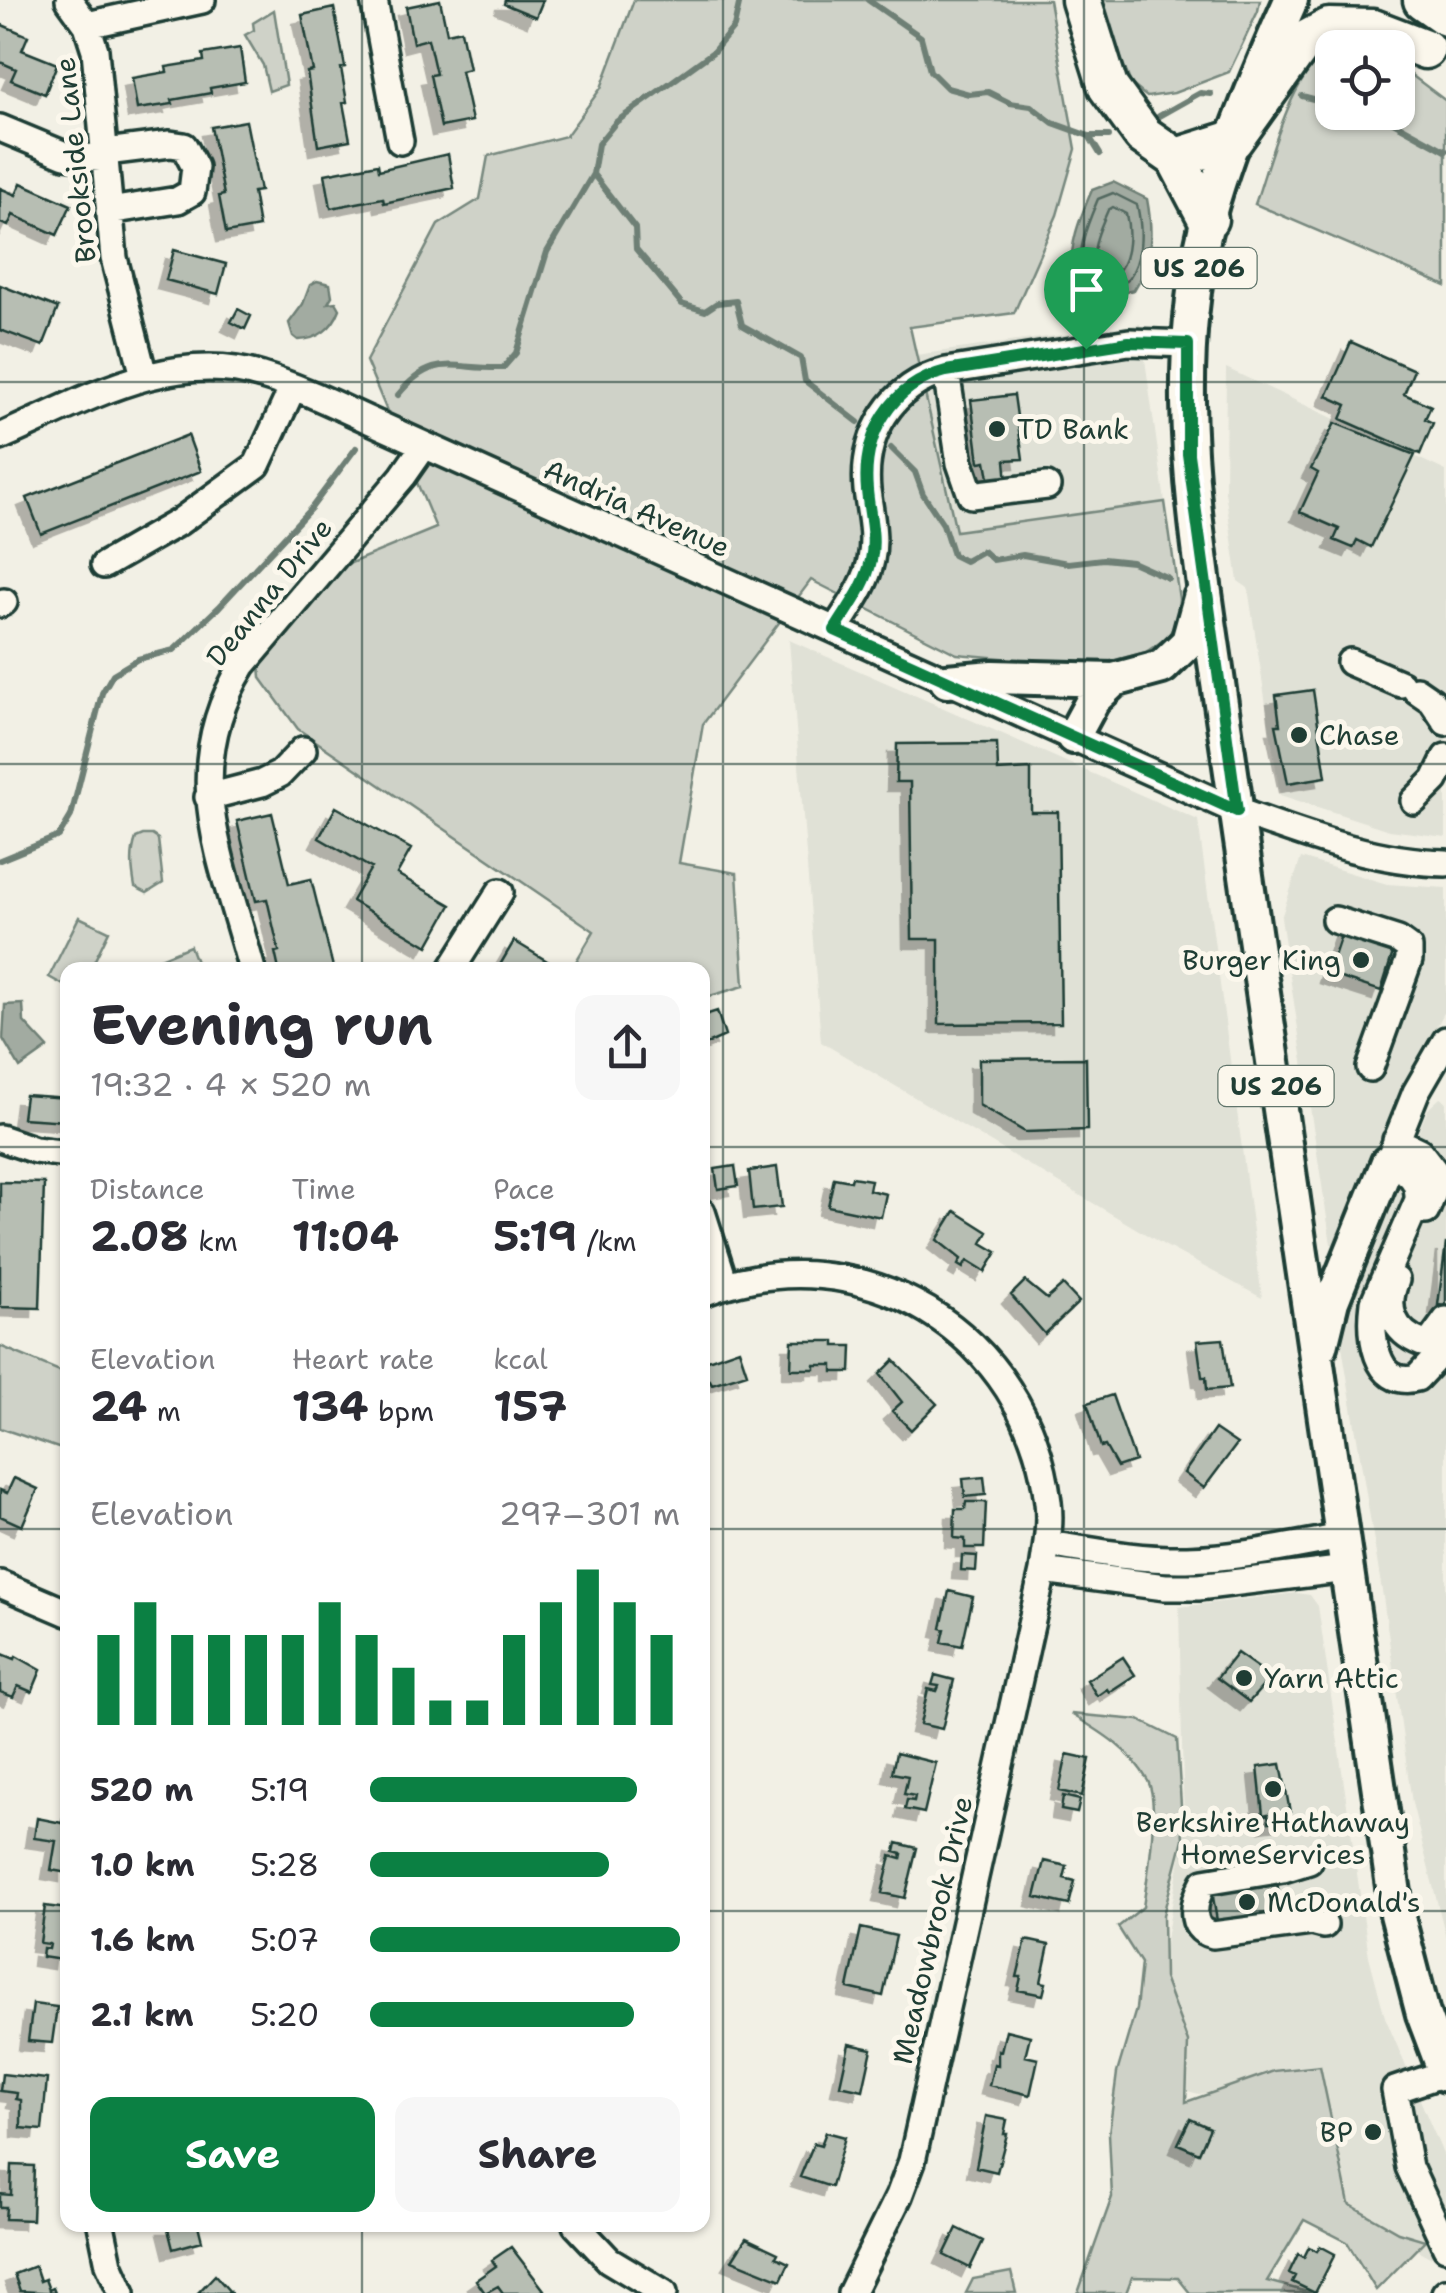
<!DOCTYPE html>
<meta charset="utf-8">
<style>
:root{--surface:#fff;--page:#f7f7f7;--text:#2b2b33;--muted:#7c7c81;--accent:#0b8043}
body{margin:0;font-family:"Shantell Sans",sans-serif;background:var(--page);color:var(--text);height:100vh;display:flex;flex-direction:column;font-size:38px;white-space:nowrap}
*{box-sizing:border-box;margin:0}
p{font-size:32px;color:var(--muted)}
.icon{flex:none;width:55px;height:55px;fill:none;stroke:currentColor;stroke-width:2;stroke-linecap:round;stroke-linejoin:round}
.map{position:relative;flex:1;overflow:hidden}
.sheet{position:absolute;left:60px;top:962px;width:650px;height:1270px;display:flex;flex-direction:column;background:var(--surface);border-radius:20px;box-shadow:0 2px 8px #0004}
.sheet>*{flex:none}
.fabs{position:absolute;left:1315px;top:30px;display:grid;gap:20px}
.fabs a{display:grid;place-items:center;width:100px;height:100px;border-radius:20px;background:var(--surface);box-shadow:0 2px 8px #0004;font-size:50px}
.pin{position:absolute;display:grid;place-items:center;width:85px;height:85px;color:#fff;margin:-102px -42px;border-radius:50% 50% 50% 0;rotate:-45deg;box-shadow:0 0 10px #0007}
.pin .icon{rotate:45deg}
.round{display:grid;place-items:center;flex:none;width:105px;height:105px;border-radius:20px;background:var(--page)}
.summary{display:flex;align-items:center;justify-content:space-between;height:170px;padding:0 30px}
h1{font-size:55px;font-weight:700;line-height:75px}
.metrics{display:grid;grid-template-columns:repeat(3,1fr);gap:15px;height:170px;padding:10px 30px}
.metrics div{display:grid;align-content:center}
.metrics b{font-size:42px;font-weight:700}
.metrics small{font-size:28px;font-weight:400}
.metrics p{font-size:28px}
.chart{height:280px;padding:20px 30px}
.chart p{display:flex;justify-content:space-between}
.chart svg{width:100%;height:180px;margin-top:10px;stroke:var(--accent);stroke-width:6}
.primary-button{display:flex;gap:20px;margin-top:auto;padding:20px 30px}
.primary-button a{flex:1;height:115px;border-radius:20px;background:var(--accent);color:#fff;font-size:40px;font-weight:700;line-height:115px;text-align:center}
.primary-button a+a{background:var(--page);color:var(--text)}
ul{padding:0 30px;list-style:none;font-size:32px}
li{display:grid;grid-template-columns:160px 120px 1fr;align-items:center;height:75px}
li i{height:25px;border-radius:12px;background:var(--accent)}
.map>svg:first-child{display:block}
.built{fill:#e0e1d6}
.green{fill:#cfd2c8;stroke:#77887e;stroke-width:2.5}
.water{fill:#a2aba1;stroke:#6e7f75;stroke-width:2.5}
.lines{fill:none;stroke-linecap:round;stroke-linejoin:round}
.shore{stroke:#536960;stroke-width:2.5}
.stream{stroke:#6e7f75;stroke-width:6}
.building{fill:#b7beb3;stroke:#1f3d34;stroke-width:2.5;filter:url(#shadow)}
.minor-casing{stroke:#1f3d34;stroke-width:32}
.major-casing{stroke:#1f3d34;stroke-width:40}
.highway-casing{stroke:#1f3d34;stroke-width:45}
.minor{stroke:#fbf7ec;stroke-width:25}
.major{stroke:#fbf7ec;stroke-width:32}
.highway{stroke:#fbf7ec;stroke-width:38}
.route-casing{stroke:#fff;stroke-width:20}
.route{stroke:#0b8043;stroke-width:12}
.grid{fill:none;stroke:#1f3d34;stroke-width:2.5;stroke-opacity:0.55}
.poi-dot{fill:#1f3d34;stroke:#fbf7ec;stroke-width:4}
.labels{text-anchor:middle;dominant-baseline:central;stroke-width:10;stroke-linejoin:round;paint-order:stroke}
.shield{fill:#fbf7ec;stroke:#61756b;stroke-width:2.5}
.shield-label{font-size:25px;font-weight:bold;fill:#1f3d34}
.street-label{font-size:28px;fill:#1f3d34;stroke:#fbf7ec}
.poi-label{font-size:28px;fill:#1f3d34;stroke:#fbf7ec;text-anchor:start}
</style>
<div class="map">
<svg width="1446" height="2293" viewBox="0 0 1446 2293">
<defs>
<filter id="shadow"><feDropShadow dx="-9" dy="9" stdDeviation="0" flood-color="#0004"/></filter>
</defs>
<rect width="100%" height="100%" fill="#f2f0e5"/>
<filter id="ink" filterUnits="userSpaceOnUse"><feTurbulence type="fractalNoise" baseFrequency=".01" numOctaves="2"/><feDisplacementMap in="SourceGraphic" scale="20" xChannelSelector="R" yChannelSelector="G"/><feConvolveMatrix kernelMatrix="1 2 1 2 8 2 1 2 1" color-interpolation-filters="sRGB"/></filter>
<g filter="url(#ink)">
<path class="built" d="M1140,324L1165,502L956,531L916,355Z
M1226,368L1446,471V837L1389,830L1280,795L1248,588L1238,581L1225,491Z
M789,640L1198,820L1262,1298L1164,1245L821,1042Z
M1301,858L1387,884L1446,888V1009L1419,1060L1339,1246L1331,1244L1281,918Z
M1440,1098L1446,1101V1937L1412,1803L1383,1597L1342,1346L1345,1311L1355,1280L1428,1109Z
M1296,1593L1310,1595L1318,1606L1369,1956L1385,2017L1446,2161V2243L1430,2257L1344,2211L1315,2076L1199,2094L1142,2079L1184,1835L1179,1607Z"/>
<path class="green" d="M634,0H1049L1076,149L1057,215L1014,313L910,327L956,531L1165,502L1179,599L1177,620L1168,637L1146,652L1092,666L957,654L811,580L703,724L679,863L737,873L744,986L703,998L702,970H571L594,931L298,729L261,678L260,663L324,574L436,528L366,361L438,225L480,199L488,156L566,136L601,88Z
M1098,0H1260L1258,11L1229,72L1174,93L1147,97L1131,84Z
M274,10L286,85L269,91L263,65L245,35L254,30L253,23Z
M1332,51V112H1398V65L1446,101V286L1255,204C1268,167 1293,64 1332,51Z
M143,835H152L158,839L163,883L147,893L135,887C132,870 130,855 136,838Z
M79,917L109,931L90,970H68L67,987L49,977Z
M190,946L199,970H131Z
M0,1346L67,1374V1451L0,1428Z
M1071,1714L1139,1720L1177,1739L1183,1839L1163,1915L1164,1978L1188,2042L1186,2102L1274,2071L1320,2066L1349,2204L1398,2232L1425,2240L1376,2290L1347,2242L1304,2220L1267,2281L1311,2293H1190L1178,2278L1132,2277L1126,2293H1078L1112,2197L1109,2133L1117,2073L1136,2009L1141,1963L1118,1927L1143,1907C1147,1880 1160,1804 1148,1781C1130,1749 1101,1732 1071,1714Z
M1011,2272L1016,2293H966L973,2279Z"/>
<path class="water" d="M1113,182L1147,199C1153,231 1153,261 1134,290L1105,297L1072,281C1068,247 1079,220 1092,190Z
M317,281L330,284L332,296L328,303L336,302L340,309C333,328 318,340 298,340L293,336L289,323L303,304L310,285Z
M23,1004L24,1022L48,1048L20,1068L3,1039L5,1005Z"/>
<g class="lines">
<path class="shore" d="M1113,193L1137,205C1143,230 1143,260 1127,281L1106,286L1083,274C1076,249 1088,223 1098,199Z
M1113,207L1126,214C1130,230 1130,256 1119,270L1108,273L1095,266C1091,247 1100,228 1108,210Z"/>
<path class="stream" d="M868,0L921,37L930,71L947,88L969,94L988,92L1010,103L1031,106L1053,123L1089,136H1109
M1302,96L1332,104
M1375,112L1446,151
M1159,116L1200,93L1211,94
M1089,136L1100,154
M593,174L635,228L636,249L682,304L705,311L717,303L736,301L742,325L801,358L805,381L858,422
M398,395C434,351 454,370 503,368L516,353L547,252L593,174L598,144L616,122L713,52L734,27L740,0
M891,448L915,472L923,494L943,524L953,555L965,561L983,551L993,560L1023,555L1068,563L1103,559L1132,562L1168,578
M0,860L59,836L71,816L102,693L113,674L138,659L174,650L219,607L312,507L356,448"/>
</g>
<path class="building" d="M440,0L447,33L461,30L469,69L461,71L472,121L441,127L430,75L436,74L428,39L413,43L406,7Z
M505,0H543L536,17L504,4Z
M334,8L345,67L341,68L347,102L343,103L350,140L318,146L307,72L313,71L302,15Z
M0,24L28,36L22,50L57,64L45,94L11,80L16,69L0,62Z
M240,48L245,82L210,88L211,93L172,100L173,104L137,109L132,78L167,72L166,67L204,61L203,54Z
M246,121L260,191L253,192L259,227L226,233L219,196L224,195L211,127Z
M448,154L454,188L384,203L383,198L331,208L325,174L378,164L379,170Z
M21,183L71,205L57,235L13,215L8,226L0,223V188L16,195Z
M174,250L226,264L218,294L166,280Z
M0,285L58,308L43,346L0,330Z
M238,309L251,316L245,329L231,322Z
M1351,342L1414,370L1404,394L1431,406L1425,419L1433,423L1420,454L1341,419L1347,405L1327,396Z
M1014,395L1023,459L1005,460L1008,494L992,495L986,461L979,462L971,400Z
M1335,423L1415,455L1371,547L1357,540L1353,548L1334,540L1339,529L1300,512L1318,473L1311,469Z
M188,435L201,471L41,534L27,498Z
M1313,690L1326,777L1288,783L1276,725H1280L1276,695Z
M997,743L998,771L1031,769V812H1058L1061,1023L939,1024V939H912L910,782H896L897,744Z
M336,807L411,849L397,874L451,905L428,946L352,901L371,868L319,838Z
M272,813L289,884L311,879L333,967L279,970L275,952L279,951L267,899L256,901L237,821Z
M1343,929L1395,946L1381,991L1328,974Z
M514,941L552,964L548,970H497Z
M717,1011L725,1036L702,1046V1016Z
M1086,1058L1087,1130L1025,1132L979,1105V1059Z
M25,1095L68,1098L67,1121L22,1118Z
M735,1166L738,1186L718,1189L715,1169Z
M777,1167L782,1207L753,1210L749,1171Z
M852,1177L871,1180L869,1190L886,1194L881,1217L828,1206L834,1178L851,1181Z
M0,1182L44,1183L40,1308L0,1307Z
M955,1211L988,1232L982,1243L997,1252L985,1272L967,1261L963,1268L958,1265L961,1259L937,1240Z
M1446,1243V1306L1438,1305Z
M1025,1281L1047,1299L1063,1285L1079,1302L1045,1334L1011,1295Z
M1223,1339L1230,1388L1207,1390L1206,1377H1202L1197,1341Z
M792,1341H835V1346H852L851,1372H833V1365H815V1369H791Z
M739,1349L747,1373L712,1384L710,1380L702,1383V1362Z
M894,1360L937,1404L911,1430L892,1411L902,1402L880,1374Z
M1112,1395L1135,1461L1117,1467L1105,1446L1101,1447L1087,1403Z
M1215,1429L1237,1444L1204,1488L1184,1473Z
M984,1477L986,1495L965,1497L963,1479Z
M14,1478L38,1489L22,1526L0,1516V1490L7,1493Z
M966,1502H986L984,1548H965V1539L954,1538L955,1509H965Z
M962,1555L977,1556L976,1571L961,1570Z
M949,1591L973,1597L962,1646L942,1642L945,1629L941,1628Z
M0,1653L15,1659L16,1656L41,1670L32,1692L18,1686L13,1697L0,1692Z
M1237,1653L1271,1677L1249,1702L1217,1678Z
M1123,1657L1135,1675L1109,1692L1107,1689L1097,1696L1087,1680Z
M935,1675L954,1680L942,1729L920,1724L928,1689L937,1691L939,1686L932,1685Z
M896,1753L936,1763L924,1813L905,1809L907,1800L914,1801L915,1796L904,1794L908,1776L892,1773Z
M1067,1754L1090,1759L1082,1796L1059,1791Z
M1281,1764L1290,1812H1286L1287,1820L1269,1822L1268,1814L1263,1815L1258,1767Z
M1063,1796L1080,1800L1077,1813L1061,1810Z
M64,1814H68V1873L51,1870L56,1841L34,1838L37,1818L62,1823Z
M897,1843L917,1848L905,1898L882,1893L891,1856L901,1859L902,1854L895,1852Z
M1044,1861L1067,1866L1064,1878L1075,1881L1069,1905L1035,1897Z
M1277,1882L1282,1914L1265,1916L1266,1921L1233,1925L1231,1919L1217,1921L1212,1891Z
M45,1906L68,1909L62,1960L42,1957L43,1948L49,1949L50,1944L40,1943Z
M861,1928L896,1936L883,1996L848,1988Z
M1026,1940L1049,1945L1041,1982L1046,1983L1043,1995L1018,1990L1021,1977H1017Z
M33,2004L57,2007L52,2043L28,2041Z
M1006,2030L1030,2036L1025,2056L1038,2059L1030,2095L989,2085L994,2064L998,2065V2050L1001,2051Z
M849,2044L872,2049L863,2090L840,2085Z
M2,2074L47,2079L42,2130L21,2128V2100L16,2099L17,2093L0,2091Z
M986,2116L1007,2120L1004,2134H1007L997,2172L976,2167Z
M1190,2119L1210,2128L1199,2153L1178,2144Z
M826,2132L845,2137L831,2187L800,2177L814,2143L821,2145Z
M12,2165L34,2166L32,2220L5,2219L6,2207H0V2194L11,2195Z
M167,2225H198L202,2241L173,2249Z
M957,2228L983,2241L970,2268L944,2255Z
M746,2238L778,2253L776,2257L789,2263L781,2280L732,2260Z
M1320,2246L1335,2254L1315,2293L1292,2282L1295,2276L1289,2273L1298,2254L1304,2257L1309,2247L1317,2251Z
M511,2247L544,2290L539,2293H503L498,2286L485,2293L476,2280L496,2266L492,2260Z
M35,2266L40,2281L45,2279L49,2290L53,2288L55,2293L20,2291L14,2274Z
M215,2275L231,2293H198Z"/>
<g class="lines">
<g class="minor-casing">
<path id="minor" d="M69,0L87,25L95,50L114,258L144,376
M374,0L400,141
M87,25L202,0
M0,128L65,155L106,159
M106,152L170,144L184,146L195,167L192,192L178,200L109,211
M946,371L960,463L971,495L1047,486
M0,437C81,402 172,347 262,376C303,388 343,409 382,426L1237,811C1305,835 1374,862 1446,863
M104,565L179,522L257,465L293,387
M0,604L4,602
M835,630C848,608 866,586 871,560C876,536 870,514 867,490C862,435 891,385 946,371L1129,342L1189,344
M1350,662L1401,684
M1416,690L1432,701L1446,722
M208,797L262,783L280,774L303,750
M1414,801L1435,780L1446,757
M1335,920L1398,940L1409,948V960L1370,1068
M252,970C223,860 177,771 243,665L403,476L424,446
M451,970L500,892
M1446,1040L1416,1092L1388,1162C1408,1172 1419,1177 1418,1200L1374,1302C1370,1333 1374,1389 1417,1378L1446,1347
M0,1138L35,1150L68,1154
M1396,1140L1419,1151L1436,1173L1433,1193L1426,1211
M702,1212L725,1284
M1396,1280C1384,1308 1393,1332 1422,1343L1430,1342L1446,1320
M702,1293C862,1231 1028,1332 1048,1502C1051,1525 1046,1548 1043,1571L912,2161L899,2196L851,2293
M1047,1544C1093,1551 1140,1560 1187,1559C1239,1558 1291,1546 1342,1537
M1043,1571L1165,1587H1198L1347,1569
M0,1584L68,1613
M1309,1861L1283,1869L1204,1882C1194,1900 1186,1929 1213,1935L1312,1922L1324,1925
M1445,2073L1395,2090L1409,2167L1446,2247
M101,2225L109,2264L122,2293
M576,2225L609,2260L664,2293
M1445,2293L1446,2292"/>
</g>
<g class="major-casing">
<path id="major" d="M1291,0C1264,60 1238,122 1218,184C1171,327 1188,475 1209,621L1397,1914L1423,2014L1446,2075
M947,681L993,677L1114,680L1162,667L1188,642L1200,598
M1073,737L1093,700L1114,680
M1321,1346L1332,1301L1388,1162"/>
</g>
<g class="highway-casing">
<path id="highway" d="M1081,0L1108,87L1143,135L1176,158L1208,219
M1423,0L1446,16
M1176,158L1233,140L1303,42L1329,28L1373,29L1425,49"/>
</g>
<use href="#minor" class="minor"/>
<use href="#major" class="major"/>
<use href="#highway" class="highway"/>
</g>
</g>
<g class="lines" filter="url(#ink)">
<g class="route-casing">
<path id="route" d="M1129,342L1188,344V454L1237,811L835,630C848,608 866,586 871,560C876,536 869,514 867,490C862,435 891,385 946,371Z"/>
</g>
<use href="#route" class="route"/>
</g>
<path class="grid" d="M362,0V970M723,0V2293M1084,0V2293M0,382H1446M0,764H1446M0,1147H68M702,1147H1446M0,1529H68M702,1529H1446M0,1911H68M702,1911H1446M362,2225V2293"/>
<g class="poi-dot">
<circle cx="997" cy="429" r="10"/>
<circle cx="1299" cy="735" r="10"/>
<circle cx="1361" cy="960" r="10"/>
<circle cx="1244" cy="1678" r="10"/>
<circle cx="1273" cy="1789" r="10"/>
<circle cx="1247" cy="1902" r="10"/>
<circle cx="1373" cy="2132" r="10"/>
</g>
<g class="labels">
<g class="shield">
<rect x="1141.5" y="248" width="115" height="40" rx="8"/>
<rect x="1218.5" y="1066" width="115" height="40" rx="8"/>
</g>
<g class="shield-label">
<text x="1199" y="268">US 206</text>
<text x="1276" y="1086">US 206</text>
</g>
<g class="street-label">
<text transform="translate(75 160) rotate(-96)">Brookside Lane</text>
<text transform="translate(637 508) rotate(24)">Andria Avenue</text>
<text transform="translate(269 592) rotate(-51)">Deanna Drive</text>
<text transform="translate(932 1930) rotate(-77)">Meadowbrook Drive</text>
</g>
<g class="poi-label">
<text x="1017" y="429">TD Bank</text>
<text x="1319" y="735">Chase</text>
<text x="1341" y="960" text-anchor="end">Burger King</text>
<text x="1264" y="1678">Yarn Attic</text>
<text x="1273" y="1822" text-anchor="middle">Berkshire Hathaway<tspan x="1273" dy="32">HomeServices</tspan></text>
<text x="1267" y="1902">McDonald's</text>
<text x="1353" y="2132" text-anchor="end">BP</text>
</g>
</g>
</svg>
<div class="fabs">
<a><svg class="icon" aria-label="locate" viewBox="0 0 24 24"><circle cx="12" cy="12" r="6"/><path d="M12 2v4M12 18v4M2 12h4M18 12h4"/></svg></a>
</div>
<div class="pin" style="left:1086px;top:349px;background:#1e9e55"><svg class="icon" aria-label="arrive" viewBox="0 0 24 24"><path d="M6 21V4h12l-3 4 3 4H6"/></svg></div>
<section class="sheet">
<div class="summary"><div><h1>Evening run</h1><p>19:32 · 4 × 520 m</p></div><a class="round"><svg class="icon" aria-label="share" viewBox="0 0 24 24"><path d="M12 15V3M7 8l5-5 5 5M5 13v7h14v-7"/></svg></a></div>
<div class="metrics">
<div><p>Distance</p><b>2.08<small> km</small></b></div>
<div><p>Time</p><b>11:04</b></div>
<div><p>Pace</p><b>5:19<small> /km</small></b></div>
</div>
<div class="metrics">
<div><p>Elevation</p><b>24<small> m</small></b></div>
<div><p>Heart rate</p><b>134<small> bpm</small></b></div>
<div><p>kcal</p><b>157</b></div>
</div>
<div class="chart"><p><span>Elevation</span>297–301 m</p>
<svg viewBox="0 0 160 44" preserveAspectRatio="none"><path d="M5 44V22M15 44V14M25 44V22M35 44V22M45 44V22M55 44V22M65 44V14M75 44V22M85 44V30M95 44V38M105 44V38M115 44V22M125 44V14M135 44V6M145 44V14M155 44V22"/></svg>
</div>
<ul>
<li><b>520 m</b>5:19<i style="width:86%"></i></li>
<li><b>1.0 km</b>5:28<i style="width:77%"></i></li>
<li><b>1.6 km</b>5:07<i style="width:100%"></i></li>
<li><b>2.1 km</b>5:20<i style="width:85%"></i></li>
</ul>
<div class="primary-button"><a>Save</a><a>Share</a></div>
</section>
</div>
